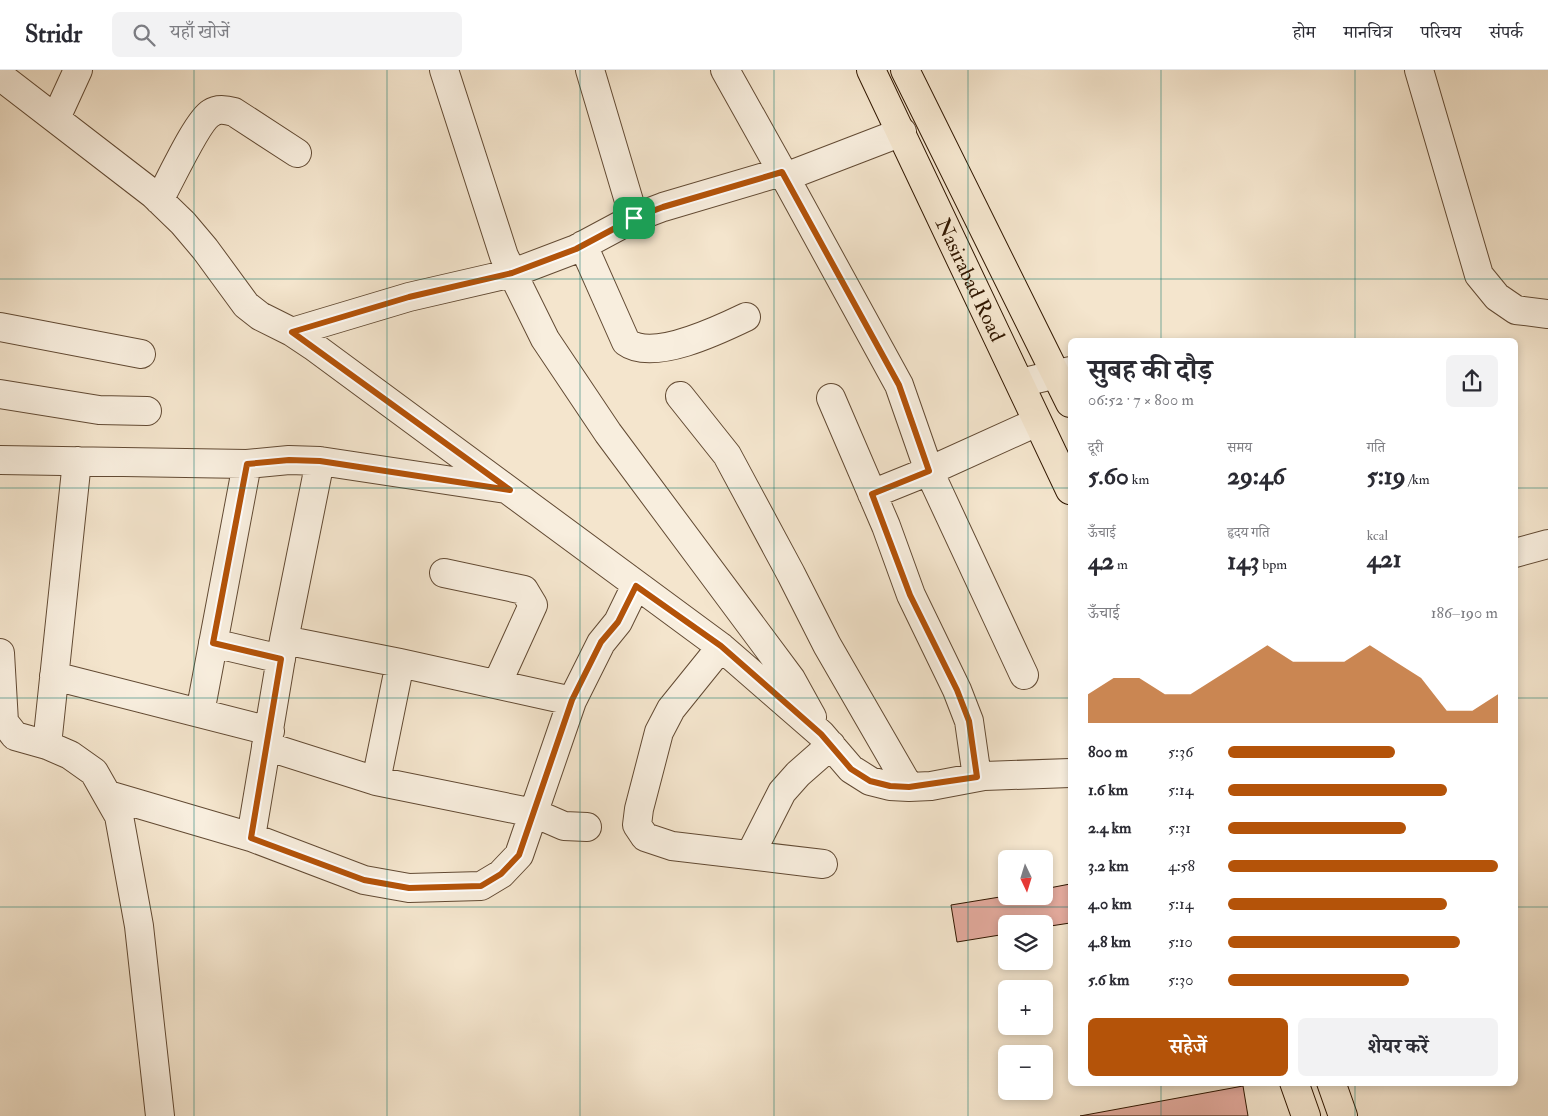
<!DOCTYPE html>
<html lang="hi">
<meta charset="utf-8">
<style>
:root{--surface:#fff;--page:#f2f2f3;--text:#2b2b33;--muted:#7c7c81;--line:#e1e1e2;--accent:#b45309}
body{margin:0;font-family:"IM FELL Double Pica","Noto Serif Devanagari",serif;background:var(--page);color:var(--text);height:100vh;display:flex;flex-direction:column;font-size:19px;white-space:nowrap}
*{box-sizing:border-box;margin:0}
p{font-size:16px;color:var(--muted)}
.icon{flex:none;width:28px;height:28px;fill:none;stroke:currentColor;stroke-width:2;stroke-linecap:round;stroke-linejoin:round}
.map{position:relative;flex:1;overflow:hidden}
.sheet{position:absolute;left:1068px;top:268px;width:450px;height:748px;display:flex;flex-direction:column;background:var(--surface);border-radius:8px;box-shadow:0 2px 8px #0003}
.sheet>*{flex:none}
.needle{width:32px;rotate:176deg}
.buttons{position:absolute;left:998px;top:780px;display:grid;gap:10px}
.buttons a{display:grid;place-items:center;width:55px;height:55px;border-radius:8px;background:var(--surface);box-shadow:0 2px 8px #0003;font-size:25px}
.pin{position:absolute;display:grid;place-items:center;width:42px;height:42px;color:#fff;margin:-21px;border-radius:10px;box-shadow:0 2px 8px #0006}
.round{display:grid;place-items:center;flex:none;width:52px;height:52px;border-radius:8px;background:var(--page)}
.overview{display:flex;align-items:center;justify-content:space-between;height:85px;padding:0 20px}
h1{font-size:28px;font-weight:700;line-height:38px}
.figures{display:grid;grid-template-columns:repeat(3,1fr);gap:8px;height:85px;padding:5px 20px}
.figures div{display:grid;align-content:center}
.figures b{font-size:25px;font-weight:700}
.figures small{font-size:14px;font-weight:400}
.figures p{font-size:14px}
.chart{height:140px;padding:10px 20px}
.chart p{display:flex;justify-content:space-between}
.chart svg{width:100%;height:90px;margin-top:5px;fill:var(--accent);opacity:.7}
.action{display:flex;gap:10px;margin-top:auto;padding:10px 20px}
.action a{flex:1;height:58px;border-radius:8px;background:var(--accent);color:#fff;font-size:20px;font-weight:700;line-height:58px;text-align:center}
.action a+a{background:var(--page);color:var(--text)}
ul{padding:0 20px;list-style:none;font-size:16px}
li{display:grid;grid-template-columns:80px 60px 1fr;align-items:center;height:38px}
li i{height:12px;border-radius:6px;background:var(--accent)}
header{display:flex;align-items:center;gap:30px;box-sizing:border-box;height:70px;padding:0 25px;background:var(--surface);border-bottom:1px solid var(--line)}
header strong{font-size:24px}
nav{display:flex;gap:28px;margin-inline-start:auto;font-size:18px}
.search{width:350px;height:45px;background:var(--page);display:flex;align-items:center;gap:12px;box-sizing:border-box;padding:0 18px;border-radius:8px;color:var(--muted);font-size:19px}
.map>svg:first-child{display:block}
.building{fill:#e2a99c;stroke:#311700}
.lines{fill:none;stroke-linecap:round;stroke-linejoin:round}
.minor-casing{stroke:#624a33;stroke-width:30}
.highway-casing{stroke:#311700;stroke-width:30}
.minor{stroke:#f8eede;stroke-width:28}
.highway{stroke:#f4e5cd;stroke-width:28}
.route-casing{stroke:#fff;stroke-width:10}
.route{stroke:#b45309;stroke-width:6}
.grid{fill:none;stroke:#0f766e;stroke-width:1;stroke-opacity:0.55}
.labels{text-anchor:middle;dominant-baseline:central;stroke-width:4;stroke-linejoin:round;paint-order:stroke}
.street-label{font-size:21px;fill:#311700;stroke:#f8eede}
</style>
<header>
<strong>Stridr</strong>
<div class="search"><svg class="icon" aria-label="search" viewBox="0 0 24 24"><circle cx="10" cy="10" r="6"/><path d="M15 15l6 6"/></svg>यहाँ खोजें</div>
<nav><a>होम</a><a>मानचित्र</a><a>परिचय</a><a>संपर्क</a></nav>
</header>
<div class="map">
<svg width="1548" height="1046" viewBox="0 0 1548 1046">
<rect width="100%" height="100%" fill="#f4e5cd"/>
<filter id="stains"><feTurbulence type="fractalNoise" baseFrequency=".004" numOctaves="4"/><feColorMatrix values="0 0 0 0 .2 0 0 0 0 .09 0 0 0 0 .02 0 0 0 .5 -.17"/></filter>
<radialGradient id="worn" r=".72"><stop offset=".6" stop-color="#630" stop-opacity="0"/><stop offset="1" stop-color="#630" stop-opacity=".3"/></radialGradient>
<path class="building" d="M1070,814V853L1044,857V854H1006V864L957,872L951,835L1006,826H1044V819Z
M1243,1016L1248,1046H1080Z"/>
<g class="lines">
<g class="minor-casing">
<path id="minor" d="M444,0L504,186L545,269L608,363L791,609L812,647
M590,0L634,148
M725,0L785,107L902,62
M1419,0L1479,205L1497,227L1516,240L1548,244
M0,6L153,124L183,153L205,179L246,235L260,246L292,262L313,276L721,577L821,664L851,699L870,711L890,716L909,717L931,716L984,706L1070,703
M56,48L78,0
M785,107L899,315L929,401L1024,605
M159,130C169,113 197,51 211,43C218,38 227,40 234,42L297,83
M583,175L626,272C653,292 719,260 746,247
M0,257L141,284
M292,262L409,227L513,203L576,179L634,148L663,137L781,102
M1020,313L1070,301
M0,324L99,340L147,341
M680,326L727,385L791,504L827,575L909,717
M831,328L886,456L911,525L957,620L969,651L977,707
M0,390L247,394L200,643
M247,394L289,390L320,391L506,419
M872,424L929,401L1037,352
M1515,483L1548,474
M444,503L524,520L533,535L497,614
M284,570L400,593L572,631
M213,573L281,589
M721,577L671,639L659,662L639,739L637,755L645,767L672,776L823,794
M0,583L4,652L15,666L47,675L70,685L94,702L119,746L139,856L160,1046
M54,606L270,661
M47,675L77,391
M266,676L376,711L534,743L564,756L587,757
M376,711L400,593
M108,725L251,767L364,810L409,818L481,816L501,804L519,785L572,631L601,573L618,552L636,515
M251,767L284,570L320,391
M750,785L782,722L798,704L831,675"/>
</g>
<g class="highway-casing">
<g id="highway">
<path id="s1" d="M871,0L1070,420"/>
<path d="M905,0L1070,333"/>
<path d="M1294,1012L1306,1046"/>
<path d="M1331,1012L1343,1046"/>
</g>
</g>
<use href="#minor" class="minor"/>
<use href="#highway" class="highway"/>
</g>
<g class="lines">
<g class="route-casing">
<path id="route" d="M782,102L899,315L929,401L872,424L910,525L957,620L969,651L977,707L909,717L890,716L870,711L851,699L821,664L721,576L636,516L618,552L601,572L572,630L519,785L501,804L481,816L409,818L364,810L251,768L281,589L213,573L247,394L289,390L320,391L510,420L292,262L409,227L512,203L576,179L634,148L663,137Z"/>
</g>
<use href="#route" class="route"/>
</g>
<path class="grid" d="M194,0V1046M387,0V1046M580,0V1046M774,0V1046M968,0V1046M1161,0V270M1355,0V270M0,209H1548M0,418H1070M1515,418H1548M0,628H1070M1515,628H1548M0,837H1070M1515,837H1548M1161,1012V1046M1355,1012V1046"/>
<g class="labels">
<g class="street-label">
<text stroke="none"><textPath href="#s1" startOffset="232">Nasirabad Road</textPath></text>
</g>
</g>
<rect width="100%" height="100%" filter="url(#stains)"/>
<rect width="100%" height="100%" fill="url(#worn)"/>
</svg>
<div class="buttons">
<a><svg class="needle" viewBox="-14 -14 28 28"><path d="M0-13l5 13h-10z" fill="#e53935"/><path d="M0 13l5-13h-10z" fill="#7c7c81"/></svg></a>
<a><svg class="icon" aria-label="layers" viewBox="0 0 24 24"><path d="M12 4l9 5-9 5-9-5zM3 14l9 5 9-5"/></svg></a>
<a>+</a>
<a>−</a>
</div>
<div class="pin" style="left:634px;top:148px;background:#1e9e55"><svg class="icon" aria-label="arrive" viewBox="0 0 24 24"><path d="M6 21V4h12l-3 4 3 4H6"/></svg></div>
<section class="sheet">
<div class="overview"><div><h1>सुबह की दौड़</h1><p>06:52 · 7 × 800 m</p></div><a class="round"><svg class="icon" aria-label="share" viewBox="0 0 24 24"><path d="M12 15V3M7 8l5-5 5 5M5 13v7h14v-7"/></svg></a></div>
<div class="figures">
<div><p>दूरी</p><b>5.60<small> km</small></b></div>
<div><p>समय</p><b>29:46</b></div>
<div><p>गति</p><b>5:19<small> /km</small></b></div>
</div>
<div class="figures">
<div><p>ऊँचाई</p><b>42<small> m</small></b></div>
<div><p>हृदय गति</p><b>143<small> bpm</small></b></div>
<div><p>kcal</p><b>421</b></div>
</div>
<div class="chart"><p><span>ऊँचाई</span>186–190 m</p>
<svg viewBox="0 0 160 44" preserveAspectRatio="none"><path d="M0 44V30L10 22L20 22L30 30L40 30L50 22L60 14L70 6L80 14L90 14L100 14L110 6L120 14L130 22L140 38L150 38L160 30V44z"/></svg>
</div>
<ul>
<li><b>800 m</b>5:36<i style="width:62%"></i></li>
<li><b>1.6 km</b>5:14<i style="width:81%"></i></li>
<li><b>2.4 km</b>5:31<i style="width:66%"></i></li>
<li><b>3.2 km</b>4:58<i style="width:100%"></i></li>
<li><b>4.0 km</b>5:14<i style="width:81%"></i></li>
<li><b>4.8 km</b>5:10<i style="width:86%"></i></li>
<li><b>5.6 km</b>5:30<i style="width:67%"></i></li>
</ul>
<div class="action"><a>सहेजें</a><a>शेयर करें</a></div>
</section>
</div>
